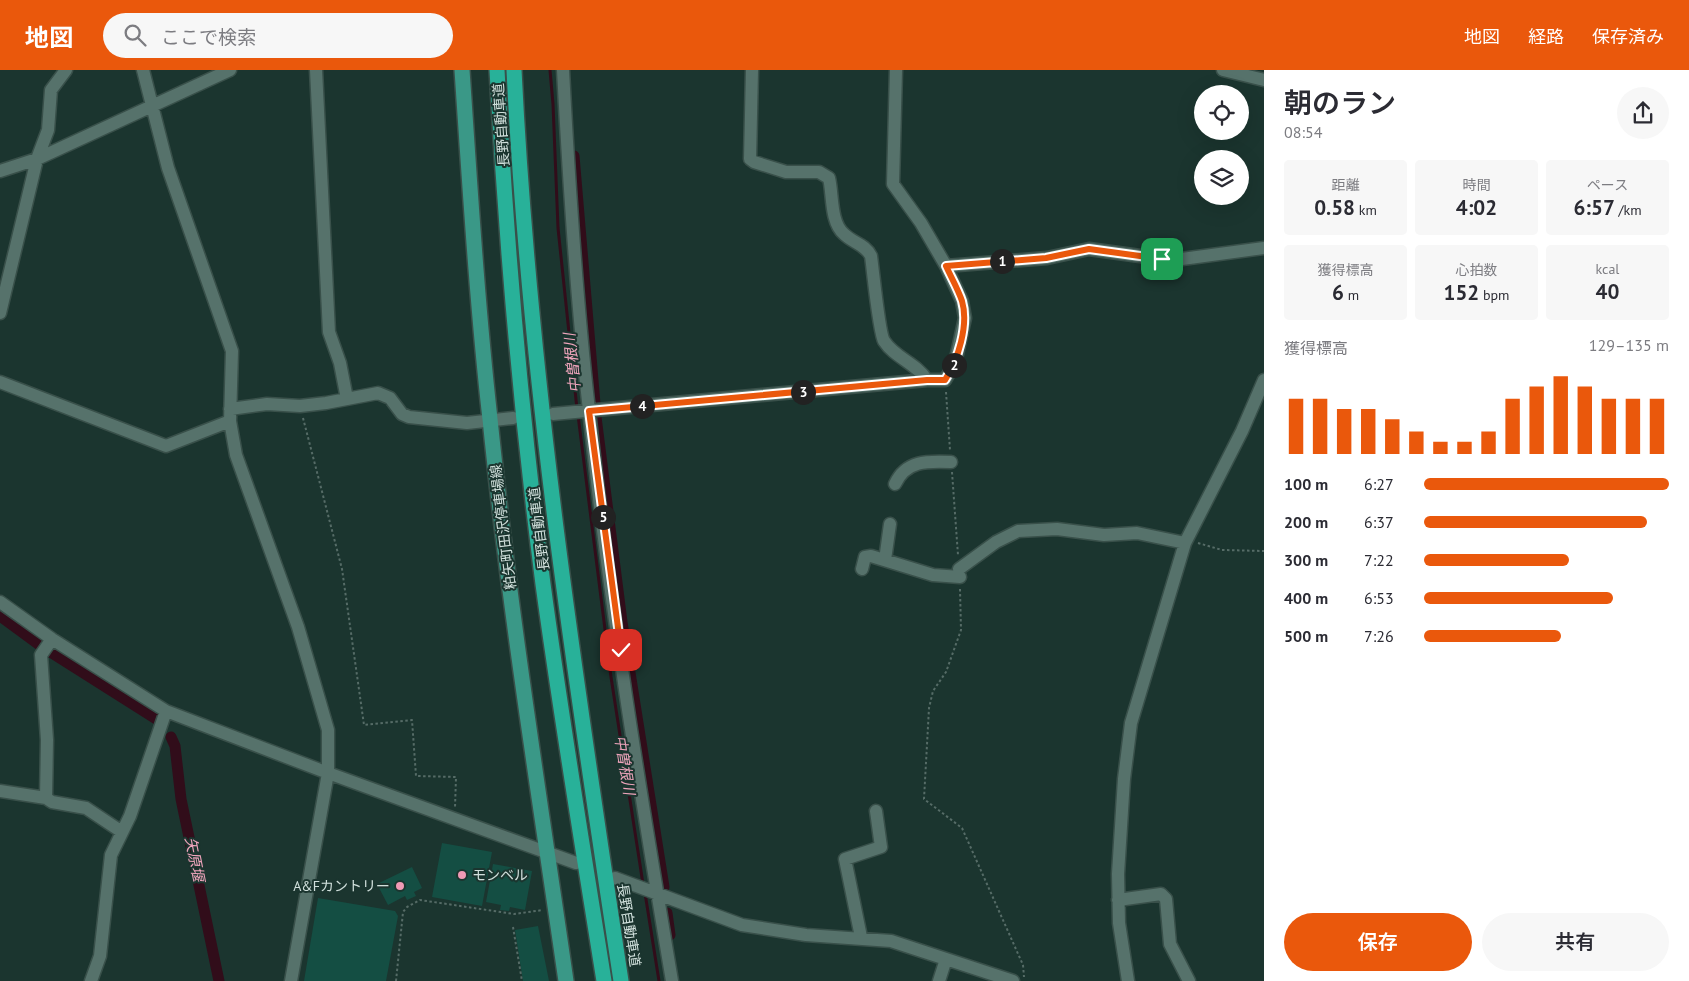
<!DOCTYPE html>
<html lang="ja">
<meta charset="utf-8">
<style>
:root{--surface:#fff;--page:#f7f7f7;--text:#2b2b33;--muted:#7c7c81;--accent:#ea580c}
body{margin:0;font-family:"PT Sans","Noto Sans JP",sans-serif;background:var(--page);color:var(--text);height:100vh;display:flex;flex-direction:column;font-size:19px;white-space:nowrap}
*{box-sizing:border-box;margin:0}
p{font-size:16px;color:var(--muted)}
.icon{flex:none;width:28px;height:28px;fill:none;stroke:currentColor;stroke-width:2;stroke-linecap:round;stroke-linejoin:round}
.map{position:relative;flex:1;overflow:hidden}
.panel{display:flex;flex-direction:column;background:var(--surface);width:425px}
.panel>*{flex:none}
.controls{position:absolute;left:1194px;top:15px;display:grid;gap:10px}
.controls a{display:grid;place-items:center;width:55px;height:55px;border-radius:50%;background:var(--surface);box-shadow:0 5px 20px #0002;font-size:25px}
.pin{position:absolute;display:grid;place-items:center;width:42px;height:42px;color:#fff;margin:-21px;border-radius:10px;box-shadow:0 2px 8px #0006}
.km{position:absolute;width:25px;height:25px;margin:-12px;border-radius:50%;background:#222;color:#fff;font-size:14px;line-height:25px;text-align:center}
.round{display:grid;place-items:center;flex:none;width:52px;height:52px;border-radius:26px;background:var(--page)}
.summary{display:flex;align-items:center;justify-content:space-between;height:85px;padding:0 20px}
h1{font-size:28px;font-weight:600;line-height:38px}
.stats{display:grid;grid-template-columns:repeat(3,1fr);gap:8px;height:85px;padding:5px 20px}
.stats div{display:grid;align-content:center;border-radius:5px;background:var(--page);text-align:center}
.stats b{font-size:21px;font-weight:600}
.stats small{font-size:14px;font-weight:400}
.stats p{font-size:14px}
.chart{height:140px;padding:10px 20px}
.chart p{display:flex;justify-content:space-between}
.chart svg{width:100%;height:90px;margin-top:5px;stroke:var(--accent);stroke-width:6}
.primary-button{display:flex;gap:10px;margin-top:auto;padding:10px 20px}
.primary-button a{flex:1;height:58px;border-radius:30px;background:var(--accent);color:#fff;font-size:20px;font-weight:600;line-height:58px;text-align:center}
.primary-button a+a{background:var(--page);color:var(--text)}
ul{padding:0 20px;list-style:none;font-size:16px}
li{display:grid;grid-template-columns:80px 60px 1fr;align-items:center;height:38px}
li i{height:12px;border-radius:6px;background:var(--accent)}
header{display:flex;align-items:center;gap:30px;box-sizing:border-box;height:70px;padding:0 25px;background:var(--accent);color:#fff}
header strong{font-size:24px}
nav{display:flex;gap:28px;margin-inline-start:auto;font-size:18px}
.search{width:350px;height:45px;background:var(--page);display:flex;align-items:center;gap:12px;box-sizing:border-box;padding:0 18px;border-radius:28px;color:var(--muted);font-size:19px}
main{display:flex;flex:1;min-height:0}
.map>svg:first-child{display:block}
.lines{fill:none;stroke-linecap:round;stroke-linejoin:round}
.stream{stroke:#310d1a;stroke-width:3}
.canal{stroke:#310d1a;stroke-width:11}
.building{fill:#144e43}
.minor-casing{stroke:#39504a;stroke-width:15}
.major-casing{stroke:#39504a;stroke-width:18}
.highway-casing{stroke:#39504a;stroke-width:18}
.path{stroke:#566c67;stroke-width:2;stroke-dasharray:2.5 2.5;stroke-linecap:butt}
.minor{stroke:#56726b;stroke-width:12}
.major{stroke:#3a9887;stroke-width:15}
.highway{stroke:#28b199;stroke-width:15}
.route-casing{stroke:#fff;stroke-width:10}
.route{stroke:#ea580c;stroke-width:6}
.poi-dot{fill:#f09ab5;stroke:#1b352f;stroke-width:2}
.labels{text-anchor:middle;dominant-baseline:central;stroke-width:4;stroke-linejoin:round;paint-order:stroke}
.street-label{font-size:14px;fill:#d1e0dc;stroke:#1b352f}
.poi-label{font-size:14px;fill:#d1e0dc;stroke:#1b352f;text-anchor:start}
.water-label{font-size:15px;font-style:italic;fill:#efa5bc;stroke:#1b352f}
</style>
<header>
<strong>地図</strong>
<div class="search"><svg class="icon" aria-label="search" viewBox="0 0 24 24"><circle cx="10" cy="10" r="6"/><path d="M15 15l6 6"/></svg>ここで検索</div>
<nav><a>地図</a><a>経路</a><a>保存済み</a></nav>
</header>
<main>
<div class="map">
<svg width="1264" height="911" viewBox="0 0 1264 911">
<rect width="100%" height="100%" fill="#1b352f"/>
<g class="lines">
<path class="stream" d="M550,0L553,34L558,158L577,339
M578,345L611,607L643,814
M645,823L659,911"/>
<path class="canal" d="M574,86L595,334
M596,347L622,552L664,817
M0,546L41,576
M49,581L158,650
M171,667L175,676L181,729L219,911
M667,843L670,865"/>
</g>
<path class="building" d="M442,773L492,782L482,836L432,827Z
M493,794L532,801L525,840L510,837L509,841L500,840L501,835L486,832Z
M412,797L422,818L414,822L416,826L407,830L405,826L388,835L377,814Z
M318,828L395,841L398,846L386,911H304Z
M538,856L549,911H523L515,860Z"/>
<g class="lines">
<g class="minor-casing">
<path id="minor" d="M143,0L168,98L232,281L230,351L236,385L298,557L328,660V703L291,911
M316,0L329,262L340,293L347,329
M563,0C569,114 576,227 589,340C609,531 640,722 672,911
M752,0L750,89L754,92L786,102H819L829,108C833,124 830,152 844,164C853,173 865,174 871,186C873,200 879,263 884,271C895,288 916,293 927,310
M1223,0L1264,10
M0,101L37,89L230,0
M946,196L1047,188L1089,179L1162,189H1182L1264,178
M0,243L37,89L48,60L51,20L66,0
M0,312L166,376L230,351
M230,339L267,334L300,336L326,333L378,323L390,328L402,344L409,347L467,353L513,348
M553,344L927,310H945L955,293L965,248L962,231L946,196L921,153L893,114L896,0
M895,414C906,390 927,391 951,392
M885,490L890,454
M862,499L865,487L871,486L933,505L960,507
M959,499L996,472L1018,461L1057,459L1104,465L1137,463L1185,473
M0,532L52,569L166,641L328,703L576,793
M0,721L46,728L52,732L86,738L122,762
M46,728L47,670L41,585L52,569
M615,808L742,855L806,865L891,871L1013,911
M1118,830L1161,824L1166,829L1170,874L1189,911
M861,867L845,789L881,777L876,741
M91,911L100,886L111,785L130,746L166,641
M939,911L946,889
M1128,911L1119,853L1118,804L1124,709L1131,653L1185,473L1242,361L1264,310"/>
</g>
<g class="major-casing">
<path id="major" d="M462,0C470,117 477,233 490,349C509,537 539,724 566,911"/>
</g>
<g class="highway-casing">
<path id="highway" d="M497,0C506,172 521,344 543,514C561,647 583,779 604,911
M514,0C529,306 575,608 621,911"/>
</g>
<path class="path" d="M946,322L950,380
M303,348L342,499L364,655L412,650L416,706L456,707L455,738
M952,402L958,485
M1198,473L1222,480L1264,481
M960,519L961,560L946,602L933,621L929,638L924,729L962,758L1023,895L1024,907
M513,857L522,911
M396,911L403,842L407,837L420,830L514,844L543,840"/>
<use href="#minor" class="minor"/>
<use href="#major" class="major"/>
<use href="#highway" class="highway"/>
</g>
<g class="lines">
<g class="route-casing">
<path id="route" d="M621,580L589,341L927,310H945C958,290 969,255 962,231C958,219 951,207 946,196L1046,188L1089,179L1162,189"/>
</g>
<use href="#route" class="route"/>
</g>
<g class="poi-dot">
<circle cx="462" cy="805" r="5"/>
<circle cx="400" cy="816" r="5"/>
</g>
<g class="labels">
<g class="street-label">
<text transform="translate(501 55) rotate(-94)">長野自動車道</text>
<text transform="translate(503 457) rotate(-97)">粕矢町田沢停車場線</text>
<text transform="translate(539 459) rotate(-97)">長野自動車道</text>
<text transform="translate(629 855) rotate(81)">長野自動車道</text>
</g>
<g class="poi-label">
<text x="472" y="805">モンベル</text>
<text x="390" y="816" text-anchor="end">A&amp;Fカントリー</text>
</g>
<g class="water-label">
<text transform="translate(572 293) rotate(-96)">中曽根川</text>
<text transform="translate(625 695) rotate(81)">中曽根川</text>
<text transform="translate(195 789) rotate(79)">矢原堰</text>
</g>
</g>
</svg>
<div class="controls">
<a><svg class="icon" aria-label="locate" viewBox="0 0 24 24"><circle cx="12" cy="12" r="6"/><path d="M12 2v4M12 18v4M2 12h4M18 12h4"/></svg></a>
<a><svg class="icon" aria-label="layers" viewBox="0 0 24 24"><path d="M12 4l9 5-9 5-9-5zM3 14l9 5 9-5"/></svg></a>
</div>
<div class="pin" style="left:1162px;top:189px;background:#1e9e55"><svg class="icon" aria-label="arrive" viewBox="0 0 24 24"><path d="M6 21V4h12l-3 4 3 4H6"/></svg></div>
<div class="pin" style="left:621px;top:580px;background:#d93025"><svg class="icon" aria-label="check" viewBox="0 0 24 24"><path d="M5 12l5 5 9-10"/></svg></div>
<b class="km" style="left:1002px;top:191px">1</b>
<b class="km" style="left:954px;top:295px">2</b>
<b class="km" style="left:803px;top:322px">3</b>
<b class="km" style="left:642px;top:336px">4</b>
<b class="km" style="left:603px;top:447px">5</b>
</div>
<section class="panel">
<div class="summary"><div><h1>朝のラン</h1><p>08:54</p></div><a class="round"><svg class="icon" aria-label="share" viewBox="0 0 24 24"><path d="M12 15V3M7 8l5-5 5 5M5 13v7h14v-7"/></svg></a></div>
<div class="stats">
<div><p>距離</p><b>0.58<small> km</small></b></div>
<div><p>時間</p><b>4:02</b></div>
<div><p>ペース</p><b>6:57<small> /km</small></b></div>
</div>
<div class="stats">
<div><p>獲得標高</p><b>6<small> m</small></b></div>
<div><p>心拍数</p><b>152<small> bpm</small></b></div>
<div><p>kcal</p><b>40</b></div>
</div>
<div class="chart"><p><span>獲得標高</span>129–135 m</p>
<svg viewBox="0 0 160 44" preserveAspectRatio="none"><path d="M5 44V17M15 44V17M25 44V22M35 44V22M45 44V27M55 44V33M65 44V38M75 44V38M85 44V33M95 44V17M105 44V11M115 44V6M125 44V11M135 44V17M145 44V17M155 44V17"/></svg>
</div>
<ul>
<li><b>100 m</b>6:27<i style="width:100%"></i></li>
<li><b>200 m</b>6:37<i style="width:91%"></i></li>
<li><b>300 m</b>7:22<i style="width:59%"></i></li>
<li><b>400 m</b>6:53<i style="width:77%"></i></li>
<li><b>500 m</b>7:26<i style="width:56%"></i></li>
</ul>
<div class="primary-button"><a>保存</a><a>共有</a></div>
</section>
</main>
